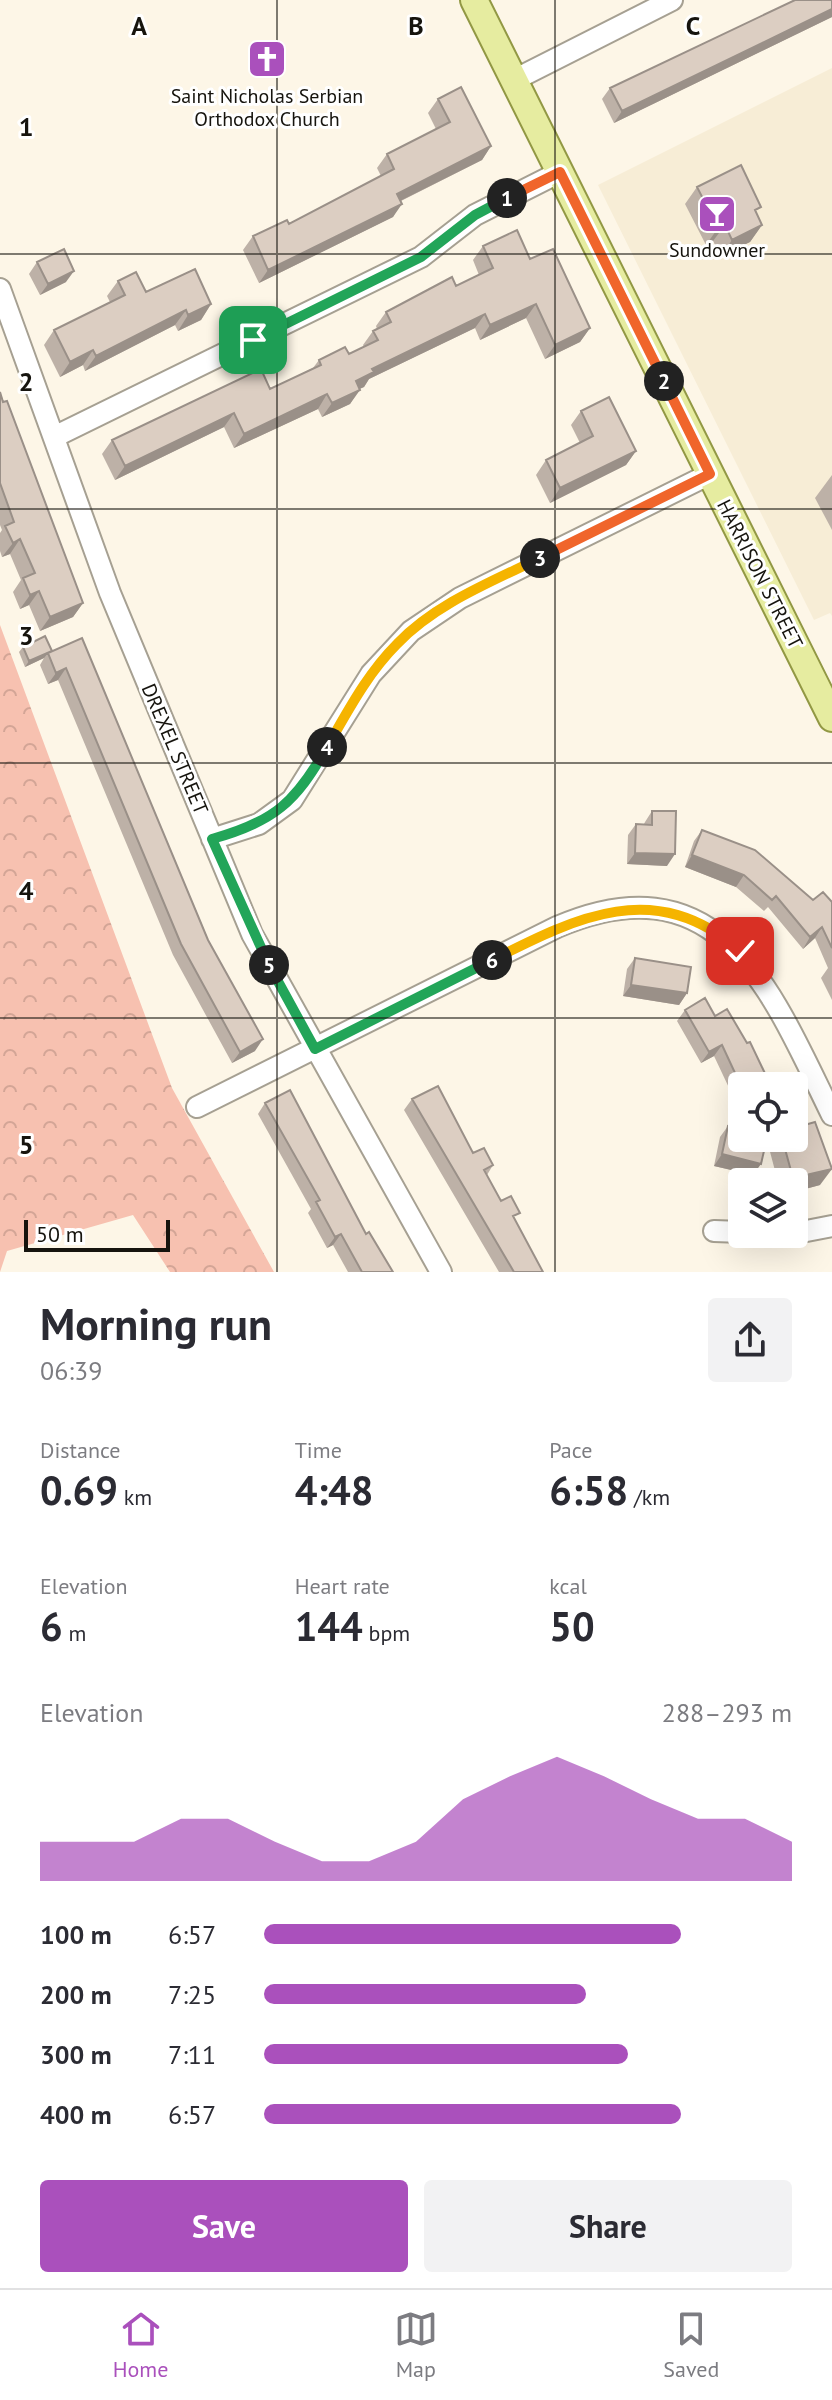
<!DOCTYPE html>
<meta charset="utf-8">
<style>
:root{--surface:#fff;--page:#f2f2f3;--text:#2b2b33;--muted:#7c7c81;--line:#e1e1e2;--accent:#aa50bc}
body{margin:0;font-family:"PT Sans",sans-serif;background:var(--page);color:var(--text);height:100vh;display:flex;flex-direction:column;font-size:30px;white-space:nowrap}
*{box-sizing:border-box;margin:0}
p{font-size:26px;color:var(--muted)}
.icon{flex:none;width:44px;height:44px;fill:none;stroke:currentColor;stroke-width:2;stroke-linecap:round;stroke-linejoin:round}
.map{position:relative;height:1272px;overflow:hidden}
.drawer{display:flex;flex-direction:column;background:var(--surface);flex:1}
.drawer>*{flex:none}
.controls{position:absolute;left:728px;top:1072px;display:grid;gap:16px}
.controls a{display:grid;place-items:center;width:80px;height:80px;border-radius:8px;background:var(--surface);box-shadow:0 8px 32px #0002;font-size:40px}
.scale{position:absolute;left:24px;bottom:20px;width:146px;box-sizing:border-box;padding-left:8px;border:4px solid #16140e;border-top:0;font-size:22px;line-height:28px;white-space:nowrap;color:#16140e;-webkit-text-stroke:6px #fff;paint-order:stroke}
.pin{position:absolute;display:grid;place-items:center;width:68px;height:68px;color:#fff;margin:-34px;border-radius:16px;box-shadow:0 4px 12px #0006}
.km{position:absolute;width:40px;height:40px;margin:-20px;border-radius:50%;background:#222;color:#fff;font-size:22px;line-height:40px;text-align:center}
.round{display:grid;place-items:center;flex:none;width:84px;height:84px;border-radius:8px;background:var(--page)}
.overview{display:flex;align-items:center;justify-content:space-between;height:136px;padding:0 40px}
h1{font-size:44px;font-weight:600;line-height:60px}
.figures{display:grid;grid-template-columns:repeat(3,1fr);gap:12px;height:136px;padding:8px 40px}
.figures div{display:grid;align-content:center}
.figures b{font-size:40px;font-weight:600}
.figures small{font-size:22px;font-weight:400}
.figures p{font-size:22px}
.chart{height:224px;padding:16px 40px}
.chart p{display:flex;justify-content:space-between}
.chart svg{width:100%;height:144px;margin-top:8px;fill:var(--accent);opacity:.7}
.primary-button{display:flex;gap:16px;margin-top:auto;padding:16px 40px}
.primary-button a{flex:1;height:92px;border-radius:8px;background:var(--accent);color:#fff;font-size:32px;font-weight:600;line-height:92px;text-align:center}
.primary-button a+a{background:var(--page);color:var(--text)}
ul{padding:0 40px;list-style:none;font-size:26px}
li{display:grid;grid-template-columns:128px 96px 1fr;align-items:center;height:60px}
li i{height:20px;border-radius:10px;background:var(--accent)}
.dock{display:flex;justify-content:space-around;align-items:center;height:112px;border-top:2px solid var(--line);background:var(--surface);font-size:22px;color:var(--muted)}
.dock a{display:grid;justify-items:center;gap:4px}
.dock .current{color:var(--accent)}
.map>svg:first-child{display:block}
.built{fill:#f7edd6}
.forest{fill:url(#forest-crowns)}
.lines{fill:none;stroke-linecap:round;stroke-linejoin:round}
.minor-casing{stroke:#a6a092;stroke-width:24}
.major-casing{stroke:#929844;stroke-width:30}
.minor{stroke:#fff;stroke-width:20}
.major{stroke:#e6eca0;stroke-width:26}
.wall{fill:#bdb1a7}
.shaded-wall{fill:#9a9088}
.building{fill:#dccec2;stroke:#9a9088;stroke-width:2}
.split-1-casing{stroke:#fff;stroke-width:16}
.split-2-casing{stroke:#fff;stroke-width:16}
.split-3-casing{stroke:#fff;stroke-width:16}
.split-4-casing{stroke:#fff;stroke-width:16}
.split-5-casing{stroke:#fff;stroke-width:16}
.split-6-casing{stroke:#fff;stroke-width:16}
.split-7-casing{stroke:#fff;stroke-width:16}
.split-1{stroke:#22a559;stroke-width:10}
.split-2{stroke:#f0652b;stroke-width:10}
.split-3{stroke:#f0652b;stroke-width:10}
.split-4{stroke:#f5b400;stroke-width:10}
.split-5{stroke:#22a559;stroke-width:10}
.split-6{stroke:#22a559;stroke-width:10}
.split-7{stroke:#f5b400;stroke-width:10}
.grid{fill:none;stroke:#16140e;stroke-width:2;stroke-opacity:0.55}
.labels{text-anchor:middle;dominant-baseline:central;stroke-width:6;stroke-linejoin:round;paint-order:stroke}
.poi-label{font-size:20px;fill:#16140e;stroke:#fff}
.street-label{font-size:20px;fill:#16140e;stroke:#fff}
.grid-label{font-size:26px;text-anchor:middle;font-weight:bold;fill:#16140e;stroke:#fff;stroke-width:6;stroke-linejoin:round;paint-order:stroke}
</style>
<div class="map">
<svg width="832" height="1272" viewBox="0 0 832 1272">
<defs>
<pattern id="forest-crowns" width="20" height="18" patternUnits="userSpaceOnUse" patternTransform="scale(2)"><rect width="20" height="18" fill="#f7c1b0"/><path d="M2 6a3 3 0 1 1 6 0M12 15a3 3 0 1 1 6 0" fill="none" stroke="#d3a596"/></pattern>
</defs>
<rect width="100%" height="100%" fill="#fdf6e7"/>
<path class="built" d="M832,68V616L830,613L814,620L598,185Z"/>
<path class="forest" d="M0,625L172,1088L274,1272H170L133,1215L7,1251L0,1272Z"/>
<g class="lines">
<g class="minor-casing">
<path id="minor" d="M514,80L672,0
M0,289L110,593L252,934L441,1272
M54,437L421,257L475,215L560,172
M212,839L259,824L292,800L371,674L411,631L460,598L710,474
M197,1107L557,927C722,856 773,995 832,1115
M714,1231L742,1232
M791,1234L832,1226"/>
</g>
<g class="major-casing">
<path id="major" d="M474,0L832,718"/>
</g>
<use href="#minor" class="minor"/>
<use href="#major" class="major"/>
</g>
<path class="wall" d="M832,0V17L614,123L602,99L610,88Z
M438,99L491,146L482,160L401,201L393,217L259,283L243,250L253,236L289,224L381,176L377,168L387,154L436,129L428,113Z
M697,187L756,214L762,225L750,242L721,256L713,241L706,245L685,204Z
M483,246L530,259L590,328L580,342L545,359L526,318L480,340L475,328L369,379L364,387L359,389L350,404L322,417L318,409L234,448L224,427L115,480L102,454L112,440L270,389L313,368L319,360L349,354L364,347L363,345L373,331L377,329L376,326L386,312L456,286L479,275L473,260Z
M37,262L66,282L40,295L29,274Z
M118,281L146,292L211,304L201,320L178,331L175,325L85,371L83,365L60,377L44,345L54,330L110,302L107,296Z
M0,392L83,603L73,617L40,631L29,605L20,609L13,592L21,580L10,554L2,557L0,551V533L2,530L0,525Z
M581,411L636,451L626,465L550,503L536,475L546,460L580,443L571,425Z
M832,475V530L815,498Z
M82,638L255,1051L232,1063L173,955L58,680L48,684L40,665L44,658L25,667L19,652L23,647L52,651Z
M652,811L667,866L627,864L628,835L636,824H644L645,822Z
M702,830L813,900L832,902V1000L821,978L828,968L815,938L803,949L768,907L764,911L736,887L685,867L694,841Z
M635,958L687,993L679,1005L623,996L627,969Z
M685,1010L715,1016L742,1086V1107L739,1109L714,1056L701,1063L677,1021Z
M412,1099L473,1153L493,1165L487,1175L501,1201L515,1220L543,1272H499L404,1110Z
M265,1103L366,1234L393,1272H348L333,1245L327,1248L308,1213L311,1209L258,1114Z
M728,1126L753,1175L714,1166L720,1137Z
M776,1138H794L820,1185L794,1192V1182H778L769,1148Z"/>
<path class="shaded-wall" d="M832,9V17L614,123L622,111Z
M491,146L482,160L388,207L397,194Z
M402,204L393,217L259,283L268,270Z
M725,225L713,241L706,245L718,228Z
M762,225L750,242L721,256L732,240Z
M74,271L66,282L40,295L48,284Z
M211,304L201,320L178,331L188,315Z
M536,304L526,318L480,340L490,325Z
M186,310L175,325L85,371L96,356Z
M485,314L475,328L369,379L364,387L346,395L356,381L372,369Z
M590,328L580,342L545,359L555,345Z
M93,350L83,365L60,377L70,362Z
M360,390L350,404L322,417L332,403Z
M327,394L318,409L234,448L244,434Z
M234,413L224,427L115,480L125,466Z
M636,451L626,465L550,503L560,488Z
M20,539L10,554L2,557L13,543Z
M39,591L29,605L20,609L30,595Z
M83,603L73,617L40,631L50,617Z
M48,653L44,658L25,667L29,661Z
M66,668L58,680L48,684L56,673Z
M635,853L675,854L667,866L627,864Z
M692,855L744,875L736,887L685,867Z
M822,927L815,938L803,949L810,937Z
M631,985L687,993L679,1005L623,996Z
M263,1039L255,1051L232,1063L240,1052Z
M722,1045L714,1056L701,1063L709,1052Z
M722,1154L761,1164L753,1175L714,1166Z
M832,1169L820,1185L794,1192V1182H790L793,1178Z
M341,1234L333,1245L327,1248L335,1237Z"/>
<path class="building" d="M795,0H832V9L622,111L610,88Z
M461,87L491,146L397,194L402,204L268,270L253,236L287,220L289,224L394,169L387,154L450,122L438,99Z
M741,165L761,207L755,210L762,225L732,240L725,225L718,228L697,187Z
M517,230L530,259L553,249L590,328L555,345L536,304L490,325L485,314L372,369L374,372L356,381L360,390L332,403L327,394L244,434L234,413L125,466L112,440L261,369L270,389L321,365L319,360L345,347L349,354L378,340L373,331L391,322L386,312L452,277L456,286L493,268L483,246Z
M64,249L74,271L48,284L37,262Z
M195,269L211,304L188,315L186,310L96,356L93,350L70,362L54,330L125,295L118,281L136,272L146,292Z
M0,392L3,402L7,401L83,603L50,617L39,591L30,595L23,578L35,573L20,539L13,543L5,526L14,522L0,483Z
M609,397L636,451L560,488L546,460L593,436L581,411Z
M45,636L52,651L29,661L23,647Z
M82,638L208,940L263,1039L240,1052L181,944L66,668L56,673L48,653Z
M652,811H676L675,854L635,853L636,824L652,825Z
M702,830L755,850L813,900L823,892L832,902V948L822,927L810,937L776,896L772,900L744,875L692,855Z
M635,958L691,967L687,993L631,985Z
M705,998L715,1016L727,1009L747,1043L750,1042L771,1086H742V1088L722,1045L709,1052L685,1010Z
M438,1086L473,1153L484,1148L493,1165L484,1170L501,1201L511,1196L520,1213L513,1216L543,1272H514L412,1099Z
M290,1090L366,1234L369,1232L393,1272H362L341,1234L335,1237L316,1202L320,1200L265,1103Z
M815,1122L832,1169L793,1178L782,1138H794V1128Z
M728,1126L742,1129V1138H767L761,1164L722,1154Z"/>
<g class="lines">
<g class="split-1-casing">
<path id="split-1" d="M253,340L421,257L475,215L507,198"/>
</g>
<g class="split-2-casing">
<path id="split-2" d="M507,198L560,172L664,381"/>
</g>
<g class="split-3-casing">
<path id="split-3" d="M540,558L710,474L664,381"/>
</g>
<g class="split-4-casing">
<path id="split-4" d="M327,747C348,711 367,674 397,644C435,604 491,582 540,558"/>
</g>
<g class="split-5-casing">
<path id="split-5" d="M269,965L212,839C274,822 296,802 327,747"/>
</g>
<g class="split-6-casing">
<path id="split-6" d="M269,965L315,1049L492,960"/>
</g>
<g class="split-7-casing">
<path id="split-7" d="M492,960C577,917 656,877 740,951"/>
</g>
<use href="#split-1" class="split-1"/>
<use href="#split-2" class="split-2"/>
<use href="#split-3" class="split-3"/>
<use href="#split-4" class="split-4"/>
<use href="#split-5" class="split-5"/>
<use href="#split-6" class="split-6"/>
<use href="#split-7" class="split-7"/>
</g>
<path class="grid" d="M277,0V1272M555,0V1272M0,254H832M0,509H832M0,763H832M0,1018H832"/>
<defs>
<g id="church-square" transform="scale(2)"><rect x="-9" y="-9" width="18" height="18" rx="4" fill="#aa50bc" stroke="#fff"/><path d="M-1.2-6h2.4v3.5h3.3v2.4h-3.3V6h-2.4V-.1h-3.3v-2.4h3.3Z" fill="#fff"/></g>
<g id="bar-square" transform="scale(2)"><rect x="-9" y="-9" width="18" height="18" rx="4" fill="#aa50bc" stroke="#fff"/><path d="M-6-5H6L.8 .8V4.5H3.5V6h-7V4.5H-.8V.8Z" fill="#fff"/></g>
</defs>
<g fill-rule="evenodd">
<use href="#church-square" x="267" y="59"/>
<use href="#bar-square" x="717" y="214"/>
</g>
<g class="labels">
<g class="poi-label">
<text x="267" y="96">Saint Nicholas Serbian<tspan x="267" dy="23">Orthodox Church</tspan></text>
<text x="717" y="250">Sundowner</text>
</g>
<g class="street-label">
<text transform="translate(760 574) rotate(63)">HARRISON STREET</text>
<text transform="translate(175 749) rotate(67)">DREXEL STREET</text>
</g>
</g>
<g class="grid-label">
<text x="139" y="35">A</text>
<text x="416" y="35">B</text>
<text x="693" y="35">C</text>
<text x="26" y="136">1</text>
<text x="26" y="391">2</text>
<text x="26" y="645">3</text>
<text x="26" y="900">4</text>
<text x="26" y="1154">5</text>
</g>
</svg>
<div class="controls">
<a><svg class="icon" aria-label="locate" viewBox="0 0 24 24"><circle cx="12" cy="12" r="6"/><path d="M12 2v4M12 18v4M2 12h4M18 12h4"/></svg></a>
<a><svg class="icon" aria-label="layers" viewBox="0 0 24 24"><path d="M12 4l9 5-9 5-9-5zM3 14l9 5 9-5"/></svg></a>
</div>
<div class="scale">50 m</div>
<div class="pin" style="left:253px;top:340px;background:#1e9e55"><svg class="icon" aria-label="arrive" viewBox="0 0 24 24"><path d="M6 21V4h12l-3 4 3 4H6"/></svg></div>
<div class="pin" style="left:740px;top:951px;background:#d93025"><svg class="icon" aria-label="check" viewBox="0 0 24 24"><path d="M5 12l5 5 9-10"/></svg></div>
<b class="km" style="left:507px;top:198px">1</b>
<b class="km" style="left:664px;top:381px">2</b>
<b class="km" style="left:540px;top:558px">3</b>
<b class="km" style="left:327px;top:747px">4</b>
<b class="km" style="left:269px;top:965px">5</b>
<b class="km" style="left:492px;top:960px">6</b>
</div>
<section class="drawer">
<div class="overview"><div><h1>Morning run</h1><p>06:39</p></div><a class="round"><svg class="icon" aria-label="share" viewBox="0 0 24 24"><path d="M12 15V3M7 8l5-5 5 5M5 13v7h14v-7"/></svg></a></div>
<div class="figures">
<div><p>Distance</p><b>0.69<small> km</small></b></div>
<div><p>Time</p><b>4:48</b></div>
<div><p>Pace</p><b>6:58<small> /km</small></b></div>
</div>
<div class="figures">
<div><p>Elevation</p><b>6<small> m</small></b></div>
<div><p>Heart rate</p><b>144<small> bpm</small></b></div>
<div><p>kcal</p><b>50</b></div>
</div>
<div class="chart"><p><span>Elevation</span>288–293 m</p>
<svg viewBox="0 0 160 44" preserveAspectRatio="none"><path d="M0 44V32L10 32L20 32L30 25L40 25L50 32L60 38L70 38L80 32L90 19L100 12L110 6L120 12L130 19L140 25L150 25L160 32V44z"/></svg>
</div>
<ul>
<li><b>100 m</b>6:57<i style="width:79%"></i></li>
<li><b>200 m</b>7:25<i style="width:61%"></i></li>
<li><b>300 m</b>7:11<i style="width:69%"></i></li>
<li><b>400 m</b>6:57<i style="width:79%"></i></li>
</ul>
<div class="primary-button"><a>Save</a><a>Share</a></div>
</section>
<nav class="dock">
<a class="current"><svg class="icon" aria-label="home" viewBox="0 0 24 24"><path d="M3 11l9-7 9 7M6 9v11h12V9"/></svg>Home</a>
<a><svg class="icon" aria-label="map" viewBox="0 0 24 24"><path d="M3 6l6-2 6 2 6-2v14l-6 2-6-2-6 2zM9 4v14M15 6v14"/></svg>Map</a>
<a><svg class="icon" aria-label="saved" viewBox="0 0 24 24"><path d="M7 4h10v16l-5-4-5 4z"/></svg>Saved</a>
</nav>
